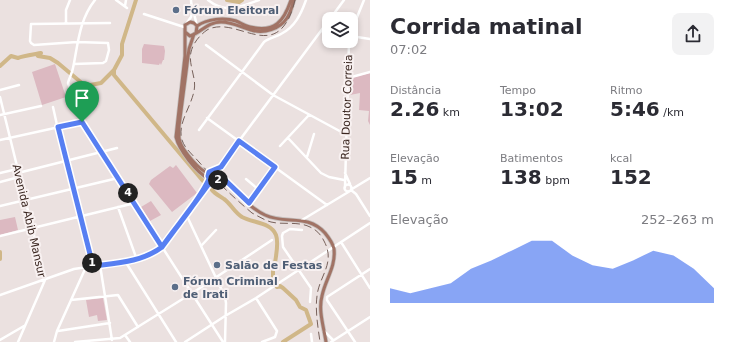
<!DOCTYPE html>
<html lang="pt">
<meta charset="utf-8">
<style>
:root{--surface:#fff;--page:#f2f2f3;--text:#2b2b33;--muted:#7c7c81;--accent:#577ff2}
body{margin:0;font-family:"DejaVu Sans",sans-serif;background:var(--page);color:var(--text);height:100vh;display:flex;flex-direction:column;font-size:15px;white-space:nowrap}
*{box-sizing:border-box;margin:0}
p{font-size:13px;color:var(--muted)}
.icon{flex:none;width:22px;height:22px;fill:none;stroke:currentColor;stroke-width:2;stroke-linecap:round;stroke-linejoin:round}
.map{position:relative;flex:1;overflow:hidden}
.details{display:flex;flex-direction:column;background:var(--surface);width:364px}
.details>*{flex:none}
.controls{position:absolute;left:322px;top:12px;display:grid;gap:8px}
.controls a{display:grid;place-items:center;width:36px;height:36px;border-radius:8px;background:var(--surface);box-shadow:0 2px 6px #0003;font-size:20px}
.pin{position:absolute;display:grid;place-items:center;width:34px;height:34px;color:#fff;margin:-41px -17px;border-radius:50% 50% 50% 0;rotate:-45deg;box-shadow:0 0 4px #0007}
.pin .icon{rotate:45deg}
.km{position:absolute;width:20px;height:20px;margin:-10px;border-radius:50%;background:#222;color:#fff;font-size:11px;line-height:20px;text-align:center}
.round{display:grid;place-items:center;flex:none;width:42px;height:42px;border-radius:8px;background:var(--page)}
.summary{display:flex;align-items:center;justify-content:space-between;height:68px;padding:0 20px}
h1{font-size:22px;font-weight:700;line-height:30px}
.stats{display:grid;grid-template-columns:repeat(3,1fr);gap:6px;height:68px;padding:4px 20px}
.stats div{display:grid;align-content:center}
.stats b{font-size:20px;font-weight:700}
.stats small{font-size:11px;font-weight:400}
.stats p{font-size:11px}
.chart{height:112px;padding:8px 20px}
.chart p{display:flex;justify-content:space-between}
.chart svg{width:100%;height:72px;margin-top:4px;fill:var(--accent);opacity:.7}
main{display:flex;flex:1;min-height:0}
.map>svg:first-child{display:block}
.green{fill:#dcb9c1}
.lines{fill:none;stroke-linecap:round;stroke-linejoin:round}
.river{stroke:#d0b788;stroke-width:4}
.major-casing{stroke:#c4bebc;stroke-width:4.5}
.minor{stroke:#fff;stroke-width:2.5}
.major{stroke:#a17365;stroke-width:3}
.rail{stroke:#77615b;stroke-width:1;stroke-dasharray:8 4;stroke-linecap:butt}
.route-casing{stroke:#fff;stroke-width:8}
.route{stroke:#577ff2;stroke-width:5}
.service-dot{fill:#5c6f8a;stroke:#f8f1f1;stroke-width:1.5}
.labels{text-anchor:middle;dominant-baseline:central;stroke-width:4;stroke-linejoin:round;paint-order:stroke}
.service-label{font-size:11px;font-weight:bold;fill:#4e5e75;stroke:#f8f1f1;text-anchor:start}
.street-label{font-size:11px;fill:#3b2721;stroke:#f8f1f1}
</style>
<main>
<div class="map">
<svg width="370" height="342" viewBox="0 0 370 342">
<rect width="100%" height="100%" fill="#ebe1e0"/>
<path class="green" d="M144,44L164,46L165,51L164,60H163L161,65L160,63L159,65L142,63V49Z
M55,64L66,97L42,105L32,72Z
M370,73V125L368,121L369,111L359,110L360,93L350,95L351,78Z
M176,165L197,193L172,212L149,184L151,180L170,166L173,168Z
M151,201L161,215L150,221L141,207Z
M15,217L18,230L0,235V220Z
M103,298L107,320L98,321L97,315L89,317L86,300Z"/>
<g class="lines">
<path class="river" d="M136,0L122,44V55L114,70V75L203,181
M227,0L239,2L242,0
M0,66L11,56L18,58C21,56 36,54 41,53L38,56L50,58L58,63L83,84L90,85L101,83L114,70
M212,190C215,194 220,196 224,199C231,204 234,212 242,217C253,223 271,222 276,235C279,243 276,255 275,263L273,266V282
M0,252V259
M277,287L280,286L283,288L296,300L300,307L306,310L311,324L283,342"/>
<g class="major-casing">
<path id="major" d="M197,26C207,19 224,17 236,21C241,23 245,26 250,27C275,33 284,21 291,0
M185,32V56L176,137C179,150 196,172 209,179
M196,33L197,26L194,23L190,22L185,25V32L190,36C201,33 207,22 221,22C232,22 241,27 251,30C264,34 280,29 287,18C291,12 292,6 294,0
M194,34L189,49L179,126C179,131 178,137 180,142C183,151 200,171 208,173
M208 176a5 5 0 1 1 10 0a5 5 0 1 1-10 0Z
M218,175L221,176C232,189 250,208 265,215C286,225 307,213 325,233C329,238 333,243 334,249C336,267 325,280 322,296C318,310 324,328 326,342"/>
</g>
<path class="minor" d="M95,0C79,20 78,44 73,68C72,74 69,78 68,83L82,122L223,342
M116,0L127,8
M191,0C191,9 197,19 196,25
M208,0C225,14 240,7 259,0
M125,6L126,0
M144,14L184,27
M330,19L344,0
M66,23V10L70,0
M186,24L191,17L192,13
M321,31L329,32
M351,32L364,0
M351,36L370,39
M206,45L273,95L347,135
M74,64L103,63L106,61L109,50L108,43L77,42L34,45L31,43L30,41L31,24L110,23
M348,78L370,72
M0,90L19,85
M0,97L45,280L18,342
M53,107L65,161L93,266
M0,115L41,106
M207,118L327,205
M199,130L264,42C269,38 276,37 281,34C295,27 301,14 306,0
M288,138L321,173L329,177L344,180
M0,140L82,122
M280,146L309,115
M307,157L314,134
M212,171L221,167
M0,173L17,169
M18,173L117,148
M345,173L350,184
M218,174L239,141L329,20
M246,179L259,190
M0,182L19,177
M344.5 188a3.5 3.5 0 1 1 7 0a3.5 3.5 0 1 1-7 0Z
M345,187L349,41
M352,189L370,178
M351,190L356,194L370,216
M249,203L275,167
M0,206L118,178
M118,207L137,260
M186,214L225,297L226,303L225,342
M302,220L350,191
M302,230L290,229L283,233L282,236L283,247L311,288L310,302
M0,236L135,203
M341,242L370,288
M201,246L216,230
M125,261L176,342
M100,265L112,340
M0,295L74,269L140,259L153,253L162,247L206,188L215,181
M256,298L277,331L275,337L262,342
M71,300L118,295L138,327
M58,331L110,323
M324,331L333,340
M311,334L312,342
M125,335L130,342
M0,340L24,326
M54,342L57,331L86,267
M75,342L120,338L197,290L272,240
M185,342L225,316L256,298L370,223
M331,342L370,317
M355,342L327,300V297L370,269"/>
<use href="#major" class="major"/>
<path class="rail" d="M295,0C293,7 291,16 286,23C266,54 233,16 207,30C200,35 193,43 191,52C188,65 197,78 194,91C191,107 177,124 182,140C185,149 193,155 199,162C215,180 233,197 252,213C258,216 264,220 271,222C283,225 298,221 310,227C317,230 321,235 324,241C336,263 319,276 317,296C315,311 318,327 320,342"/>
</g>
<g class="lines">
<g class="route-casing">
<path id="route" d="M82,122L58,127L93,266C117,263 142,262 162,247L208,185L216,180L224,179L249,203L275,167L239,141L221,167L209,172L208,176L209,179C198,203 177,225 162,247L82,122"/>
</g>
<use href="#route" class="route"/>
</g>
<g class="service-dot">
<circle cx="176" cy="10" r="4"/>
<circle cx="217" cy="265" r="4"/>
<circle cx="175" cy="287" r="4"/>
</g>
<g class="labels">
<g class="service-label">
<text x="184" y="10">Fórum Eleitoral</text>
<text x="225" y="265">Salão de Festas</text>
<text x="183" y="281">Fórum Criminal<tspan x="183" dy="13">de Irati</tspan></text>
</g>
<g class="street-label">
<text transform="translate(347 107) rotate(-88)">Rua Doutor Correia</text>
<text transform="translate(29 221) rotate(77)">Avenida Abib Mansur</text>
</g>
</g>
</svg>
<div class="controls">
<a><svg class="icon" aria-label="layers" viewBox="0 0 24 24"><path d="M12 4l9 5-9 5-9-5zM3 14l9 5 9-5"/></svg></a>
</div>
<div class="pin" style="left:82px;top:122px;background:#1e9e55"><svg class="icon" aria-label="arrive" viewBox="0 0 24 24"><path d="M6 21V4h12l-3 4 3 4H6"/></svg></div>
<b class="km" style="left:92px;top:263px">1</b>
<b class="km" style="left:218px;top:180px">2</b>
<b class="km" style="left:128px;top:193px">4</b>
</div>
<section class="details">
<div class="summary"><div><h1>Corrida matinal</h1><p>07:02</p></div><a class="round"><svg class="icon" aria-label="share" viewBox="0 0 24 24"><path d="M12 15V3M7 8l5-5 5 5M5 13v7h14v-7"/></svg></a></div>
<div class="stats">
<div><p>Distância</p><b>2.26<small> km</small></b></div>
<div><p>Tempo</p><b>13:02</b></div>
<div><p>Ritmo</p><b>5:46<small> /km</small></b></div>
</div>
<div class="stats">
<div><p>Elevação</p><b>15<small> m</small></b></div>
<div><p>Batimentos</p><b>138<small> bpm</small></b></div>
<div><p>kcal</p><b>152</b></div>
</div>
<div class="chart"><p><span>Elevação</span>252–263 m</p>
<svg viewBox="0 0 160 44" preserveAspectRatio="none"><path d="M0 44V35L10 38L20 35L30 32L40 23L50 18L60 12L70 6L80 6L90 15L100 21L110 23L120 18L130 12L140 15L150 23L160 35V44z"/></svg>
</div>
</section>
</main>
